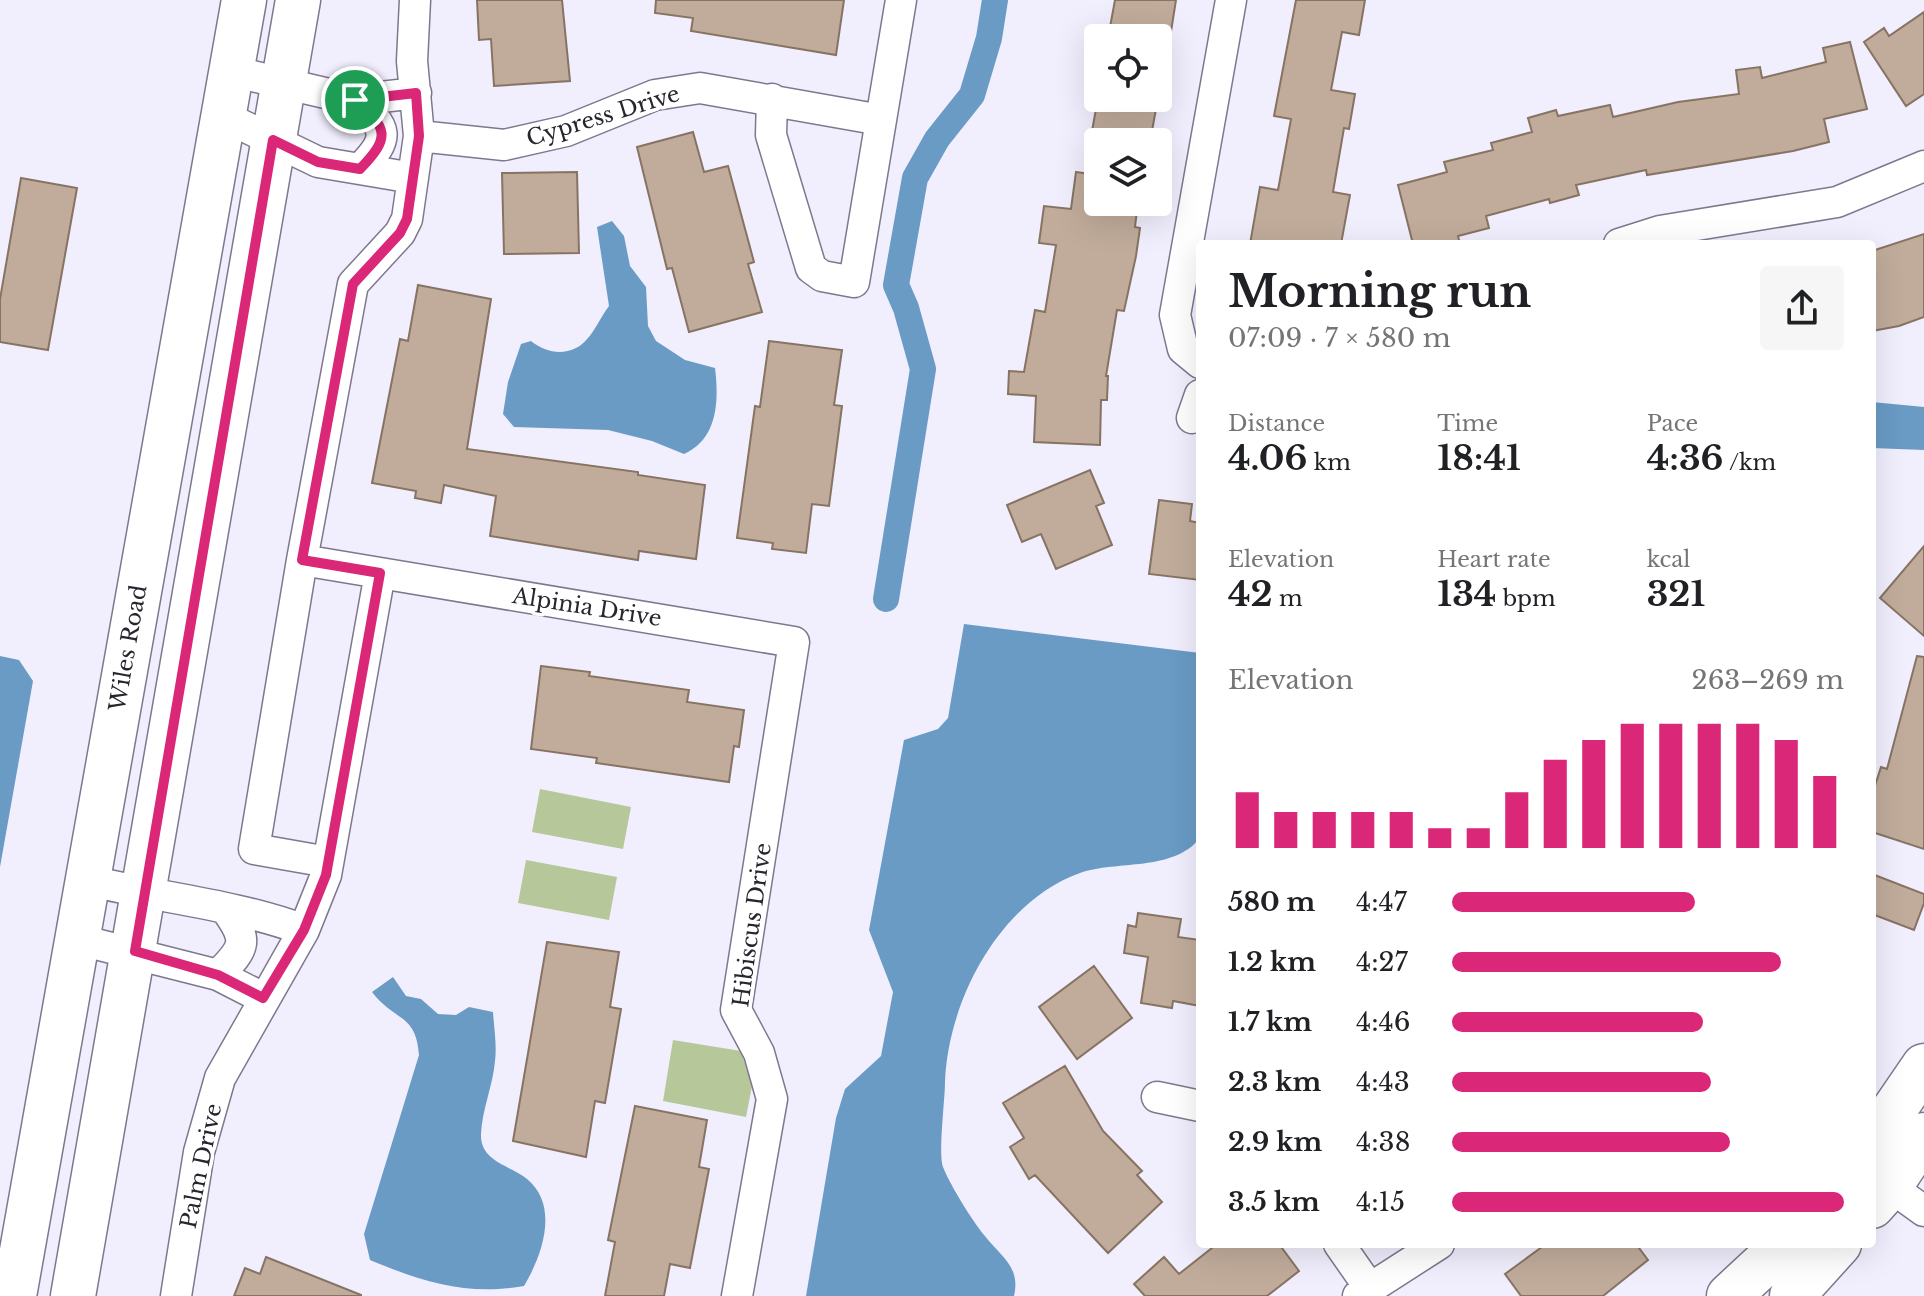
<!DOCTYPE html>
<meta charset="utf-8">
<style>
:root{--surface:#fff;--page:#f6f6f6;--text:#202124;--muted:#757577;--accent:#db2777}
body{margin:0;font-family:"Libre Baskerville",serif;background:var(--page);color:var(--text);height:100vh;display:flex;flex-direction:column;font-size:30px;white-space:nowrap}
*{box-sizing:border-box;margin:0}
p{font-size:26px;color:var(--muted)}
.icon{flex:none;width:44px;height:44px;fill:none;stroke:currentColor;stroke-width:2;stroke-linecap:round;stroke-linejoin:round}
.map{position:relative;flex:1;overflow:hidden}
.sheet{position:absolute;left:1196px;top:240px;width:680px;height:1008px;display:flex;flex-direction:column;background:var(--surface);border-radius:8px;box-shadow:0 8px 32px #0002}
.sheet>*{flex:none}
.tools{position:absolute;left:1084px;top:24px;display:grid;gap:16px}
.tools a{display:grid;place-items:center;width:88px;height:88px;border-radius:8px;background:var(--surface);box-shadow:0 8px 32px #0002;font-size:40px}
.pin{position:absolute;display:grid;place-items:center;width:68px;height:68px;color:#fff;margin:-34px;border:4px solid #fff;border-radius:50%;box-shadow:0 2px 8px #0007}
.round{display:grid;place-items:center;flex:none;width:84px;height:84px;border-radius:8px;background:var(--page)}
.summary{display:flex;align-items:center;justify-content:space-between;height:136px;padding:0 32px}
h1{font-size:44px;font-weight:800;line-height:60px}
.metrics{display:grid;grid-template-columns:repeat(3,1fr);gap:12px;height:136px;padding:8px 32px}
.metrics div{display:grid;align-content:center}
.metrics b{font-size:34px;font-weight:800}
.metrics small{font-size:22px;font-weight:400}
.metrics p{font-size:22px}
.chart{height:224px;padding:16px 32px}
.chart p{display:flex;justify-content:space-between}
.chart svg{width:100%;height:144px;margin-top:8px;stroke:var(--accent);stroke-width:6}
ul{padding:0 32px;list-style:none;font-size:26px}
li{display:grid;grid-template-columns:128px 96px 1fr;align-items:center;height:60px}
li i{height:20px;border-radius:10px;background:var(--accent)}
.map>svg:first-child{display:block}
.green{fill:#b6c89a}
.water{fill:#699bc5}
.lines{fill:none;stroke-linecap:round;stroke-linejoin:round}
.canal{stroke:#699bc5;stroke-width:26}
.building{fill:#c1ac9b;stroke:#877363;stroke-width:2}
.street-casing{stroke:#7e788e;stroke-width:33}
.secondary-casing{stroke:#7e788e;stroke-width:47}
.street{stroke:#fff;stroke-width:30}
.secondary{stroke:#fff;stroke-width:44}
.route-casing{stroke:#fff;stroke-width:16}
.route{stroke:#db2777;stroke-width:10}
.labels{text-anchor:middle;dominant-baseline:central;stroke-width:7;stroke-linejoin:round;paint-order:stroke}
.street-label{font-size:22px;fill:#28252e;stroke:#fff}
</style>
<div class="map">
<svg width="1924" height="1296" viewBox="0 0 1924 1296">
<rect width="100%" height="100%" fill="#f1eefd"/>
<path class="green" d="M540,789L631,807L623,849L532,832Z
M526,860L617,877L609,920L518,903Z
M673,1040L741,1051L752,1086L746,1117L663,1101Z"/>
<path class="water" d="M612,221L624,236L630,266L646,287L648,326L656,341L685,360L715,368C719,400 718,439 684,454L652,441L608,430L514,427L503,414L508,382L521,344L531,341C548,355 573,357 588,338C594,332 602,315 609,306L597,227Z
M1872,402L1924,407V450L1872,448Z
M964,624L1200,653V838C1173,872 1117,860 1080,873C999,902 948,1001 945,1082C945,1100 938,1153 943,1167C950,1185 972,1220 984,1235C1000,1256 1021,1266 1014,1296H806L836,1118L845,1089L881,1056L893,992L869,930L904,740L938,729L948,718Z
M0,656L19,660L33,681L0,867Z
M393,977L406,996L421,999L438,1014L456,1015L469,1007L493,1012C494,1028 497,1045 495,1061C493,1085 482,1110 481,1134C480,1162 510,1165 527,1179C560,1206 542,1256 524,1286C467,1296 423,1282 370,1260L364,1234L419,1055C416,1013 395,1022 372,992Z"/>
<g class="lines">
<path class="canal" d="M886,599L923,369L906,308L896,285L915,178L937,139L972,95L989,38L995,0"/>
</g>
<path class="building" d="M477,0H562L570,81L494,86L491,39L479,40Z
M656,0H844L836,55L691,31L693,18L655,13Z
M1115,0H1176L1170,38H1108Z
M1296,0H1365L1359,35L1342,32L1331,90L1355,94L1349,129L1344,128L1333,192L1350,195L1341,244H1250L1260,187L1278,190L1291,119L1274,116Z
M1924,12V94L1906,106L1864,42L1884,28L1889,36Z
M1850,42L1867,109L1824,119L1829,142L1793,151L1647,175L1646,170L1576,185L1579,195L1550,203L1549,199L1486,216L1489,228L1458,236L1460,244H1413L1398,185L1447,172L1444,162L1493,150L1491,143L1532,132L1528,118L1556,110L1558,116L1610,105L1613,117L1678,102L1739,94L1736,70L1760,67L1762,78L1826,62L1823,48Z
M1098,98H1158L1150,142H1090Z
M693,132L704,172L728,166L754,262L748,264L762,312L689,332L672,268L667,269L637,147Z
M577,172L579,253L504,254L502,173Z
M1076,172L1098,175V202H1138L1135,227L1140,228L1136,256L1124,311L1117,310L1106,376H1108L1107,400H1101L1100,445L1034,442L1036,396L1008,394L1009,371L1024,372L1035,310L1045,312L1056,245L1039,243L1044,206L1071,209Z
M21,178L77,188L48,350L0,342V299Z
M1924,234V317L1899,326L1872,331V251Z
M418,285L491,299L467,449L638,472V475L705,485L696,559L639,551L638,560L490,536L496,496L444,485L441,503L415,498L416,491L372,483L400,339L408,341Z
M769,341L842,350L834,405L842,406L829,506L812,504L806,553L772,549L773,543L737,538L755,406L760,407Z
M1090,470L1104,503L1096,506L1112,545L1056,569L1041,534L1022,542L1007,505Z
M1159,500L1192,504L1190,521L1200,523V580L1149,574Z
M1924,546V636L1880,598Z
M1917,656L1924,657V849L1872,832V795L1881,767L1887,769Z
M541,666L590,672L589,676L689,690L687,702L744,710L739,747L734,746L729,782L596,763L597,758L531,749Z
M1872,874L1924,894V903L1914,930L1872,914Z
M1138,913L1181,919L1178,937L1200,940V1006L1173,1001L1172,1008L1141,1003L1148,957L1124,953L1128,925L1136,927Z
M547,942L619,952L610,1007L621,1009L605,1103L595,1101L586,1157L513,1141Z
M1094,966L1132,1018L1077,1059L1039,1007Z
M1065,1066L1103,1131L1142,1171L1137,1175L1162,1202L1108,1253L1035,1175L1029,1179L1010,1147L1024,1138L1003,1103Z
M635,1106L707,1120L699,1167L709,1169L690,1268L670,1264L664,1296H605L615,1242L608,1240Z
M1217,1244H1279L1299,1271L1267,1296H1145L1134,1284L1164,1257L1179,1274Z
M1546,1244H1636L1648,1260L1603,1296H1521L1505,1274Z
M266,1257L361,1295V1296H234L245,1268L260,1274Z"/>
<g class="lines">
<g class="street-casing">
<path id="street" d="M231,71L355,100L416,93
M772,99L771,135L811,268L822,276L854,282L901,0
M355,100C388,128 391,137 360,169
M223,116L318,162L413,178
M419,136L504,145L566,131L655,95L700,88L881,120
M1619,244L1660,231L1837,202L1924,166
M1200,363L1183,349L1175,315L1231,0
M1192,418L1200,395
M302,560L254,849L328,862
M380,573L794,642L736,1010L759,1053L772,1099L737,1296
M87,880C159,898 234,904 304,930
M76,939L218,975L263,998
M218,975C246,947 249,941 225,908
M1157,1097L1200,1106
M1874,1175L1924,1211
M1339,1244L1369,1287
M176,1296L199,1152L220,1078L304,930L326,875L380,573L302,560L353,284L400,233L407,219L419,136L412,61L415,0
M1358,1296L1439,1244"/>
</g>
<g class="secondary-casing">
<path id="secondary" d="M1872,1142L1924,1066
M1872,1206L1890,1186L1924,1135
M14,1296L244,0
M73,1296L298,0
M1729,1296L1785,1244
M1792,1296L1839,1244"/>
</g>
<use href="#street" class="street"/>
<use href="#secondary" class="secondary"/>
</g>
<g class="lines">
<g class="route-casing">
<path id="route" d="M416,93L419,136L407,219L400,233L353,284L302,560L380,573L326,875L304,930L263,998L218,975L135,951L273,140L318,162L360,169C391,137 388,128 355,100Z"/>
</g>
<use href="#route" class="route"/>
</g>
<g class="labels">
<g class="street-label">
<text transform="translate(603 116) rotate(-17)">Cypress Drive</text>
<text transform="translate(587 607) rotate(9)">Alpinia Drive</text>
<text transform="translate(128 648) rotate(-80)">Wiles Road</text>
<text transform="translate(752 925) rotate(-82)">Hibiscus Drive</text>
<text transform="translate(201 1166) rotate(-78)">Palm Drive</text>
</g>
</g>
</svg>
<div class="tools">
<a><svg class="icon" aria-label="locate" viewBox="0 0 24 24"><circle cx="12" cy="12" r="6"/><path d="M12 2v4M12 18v4M2 12h4M18 12h4"/></svg></a>
<a><svg class="icon" aria-label="layers" viewBox="0 0 24 24"><path d="M12 4l9 5-9 5-9-5zM3 14l9 5 9-5"/></svg></a>
</div>
<div class="pin" style="left:355px;top:100px;background:#1e9e55"><svg class="icon" aria-label="arrive" viewBox="0 0 24 24"><path d="M6 21V4h12l-3 4 3 4H6"/></svg></div>
<section class="sheet">
<div class="summary"><div><h1>Morning run</h1><p>07:09 · 7 × 580 m</p></div><a class="round"><svg class="icon" aria-label="share" viewBox="0 0 24 24"><path d="M12 15V3M7 8l5-5 5 5M5 13v7h14v-7"/></svg></a></div>
<div class="metrics">
<div><p>Distance</p><b>4.06<small> km</small></b></div>
<div><p>Time</p><b>18:41</b></div>
<div><p>Pace</p><b>4:36<small> /km</small></b></div>
</div>
<div class="metrics">
<div><p>Elevation</p><b>42<small> m</small></b></div>
<div><p>Heart rate</p><b>134<small> bpm</small></b></div>
<div><p>kcal</p><b>321</b></div>
</div>
<div class="chart"><p><span>Elevation</span>263–269 m</p>
<svg viewBox="0 0 160 44" preserveAspectRatio="none"><path d="M5 44V27M15 44V33M25 44V33M35 44V33M45 44V33M55 44V38M65 44V38M75 44V27M85 44V17M95 44V11M105 44V6M115 44V6M125 44V6M135 44V6M145 44V11M155 44V22"/></svg>
</div>
<ul>
<li><b>580 m</b>4:47<i style="width:62%"></i></li>
<li><b>1.2 km</b>4:27<i style="width:84%"></i></li>
<li><b>1.7 km</b>4:46<i style="width:64%"></i></li>
<li><b>2.3 km</b>4:43<i style="width:66%"></i></li>
<li><b>2.9 km</b>4:38<i style="width:71%"></i></li>
<li><b>3.5 km</b>4:15<i style="width:100%"></i></li>
</ul>
</section>
</div>
